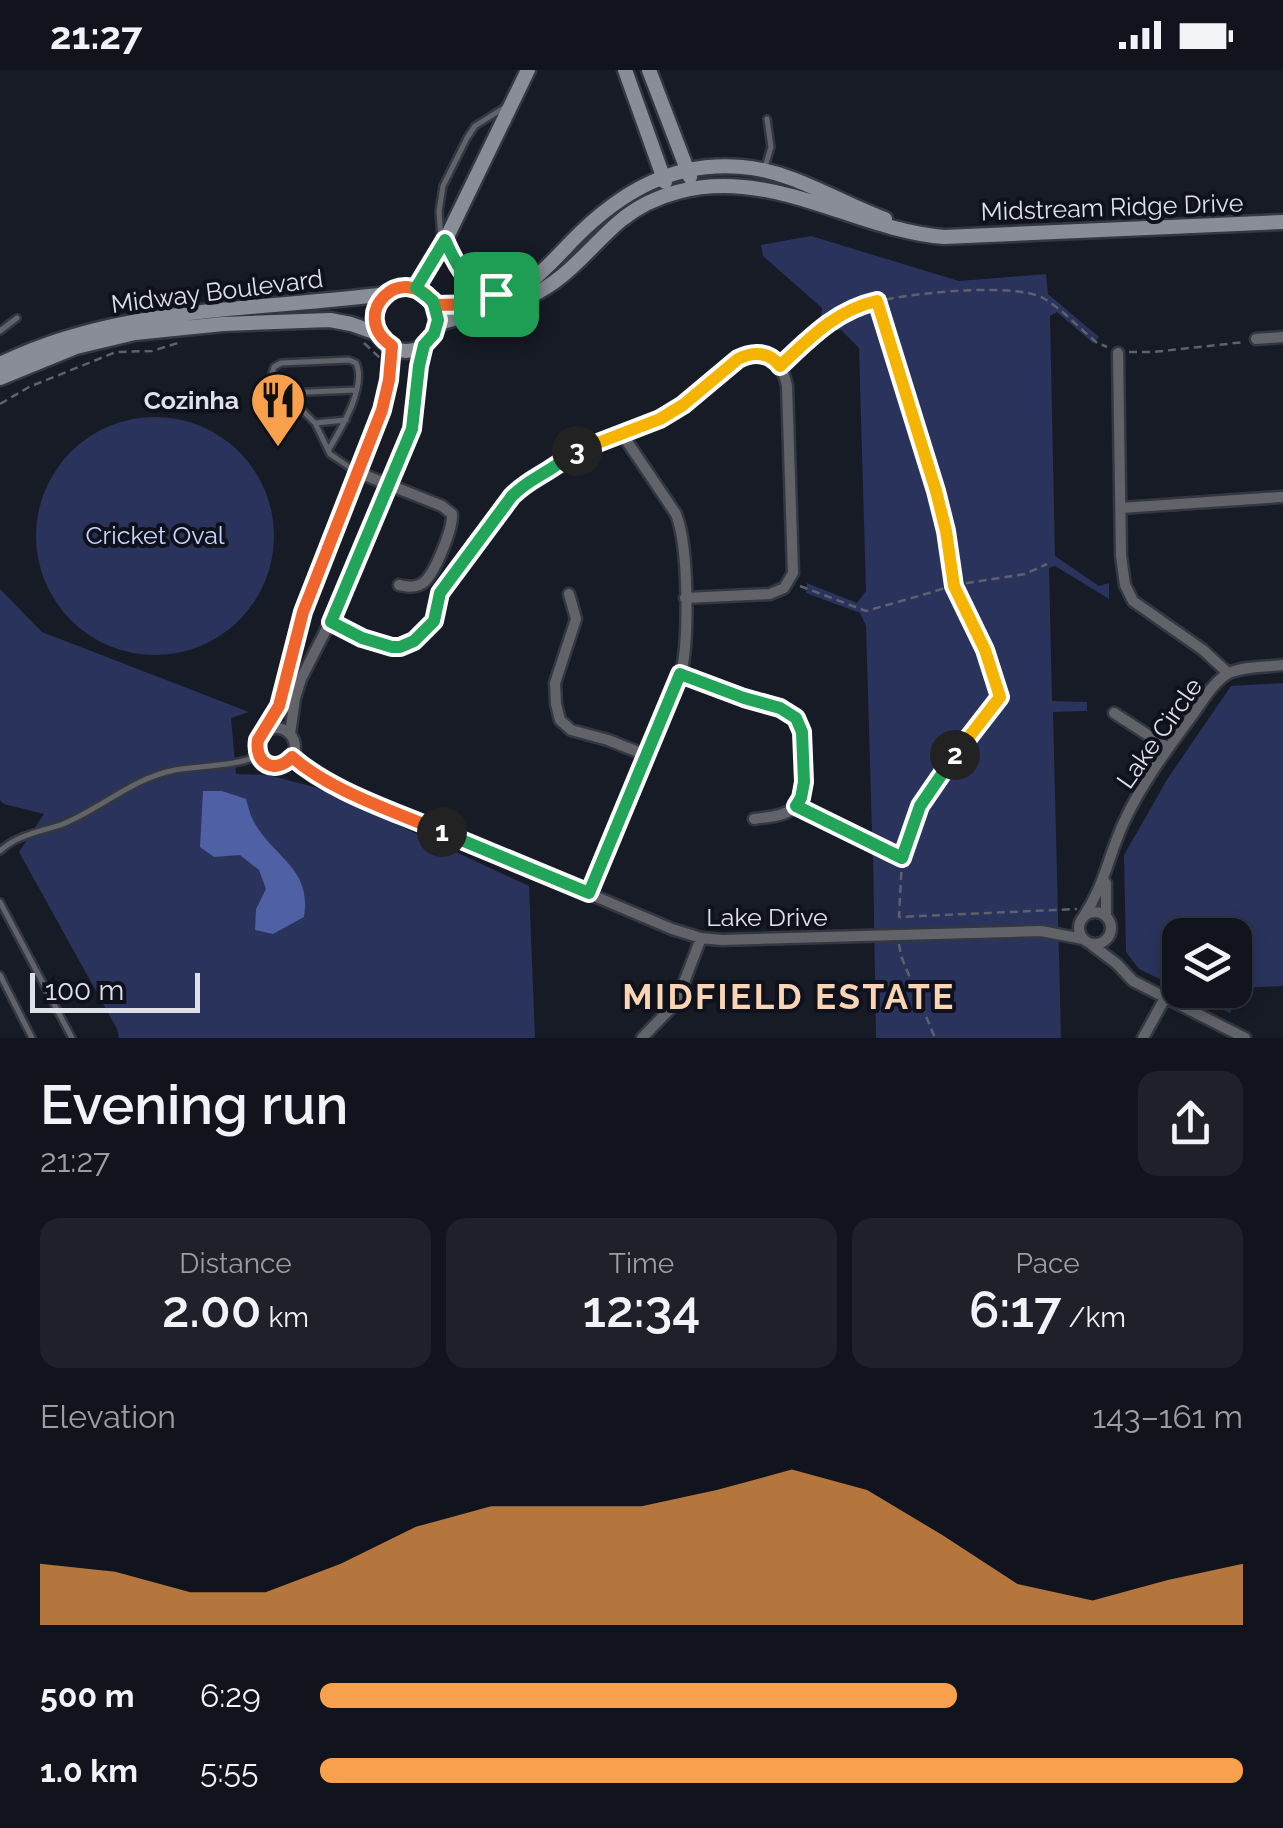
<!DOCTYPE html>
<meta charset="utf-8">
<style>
:root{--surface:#11141c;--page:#1e2129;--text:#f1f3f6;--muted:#9c9ea3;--line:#30333b;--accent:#f9a04c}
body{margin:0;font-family:Raleway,sans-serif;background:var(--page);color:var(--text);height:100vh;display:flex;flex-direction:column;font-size:38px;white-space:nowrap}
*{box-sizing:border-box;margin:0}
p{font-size:32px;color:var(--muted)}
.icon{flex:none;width:55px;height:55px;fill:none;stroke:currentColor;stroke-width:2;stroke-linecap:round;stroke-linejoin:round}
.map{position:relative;height:968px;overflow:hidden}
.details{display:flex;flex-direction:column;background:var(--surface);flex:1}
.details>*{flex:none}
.buttons{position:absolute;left:1162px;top:848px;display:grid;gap:20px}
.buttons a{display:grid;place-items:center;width:90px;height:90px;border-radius:20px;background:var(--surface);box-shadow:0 5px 15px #0003,0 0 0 2px var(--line);font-size:50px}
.scale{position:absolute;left:30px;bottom:25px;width:170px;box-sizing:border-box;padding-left:10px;border:5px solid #dfe1e9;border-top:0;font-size:28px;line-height:35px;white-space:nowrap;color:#dfe1e9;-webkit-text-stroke:8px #0f121c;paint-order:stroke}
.pin{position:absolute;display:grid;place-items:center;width:85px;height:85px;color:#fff;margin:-42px;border-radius:20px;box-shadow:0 5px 15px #0006}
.km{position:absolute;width:50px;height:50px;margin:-25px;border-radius:50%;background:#222;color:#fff;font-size:28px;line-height:50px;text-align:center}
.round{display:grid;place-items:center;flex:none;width:105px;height:105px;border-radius:20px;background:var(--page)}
.overview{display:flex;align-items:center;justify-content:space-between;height:170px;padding:0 40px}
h1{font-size:55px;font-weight:600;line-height:75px}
.stats{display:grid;grid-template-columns:repeat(3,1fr);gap:15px;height:170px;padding:10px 40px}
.stats div{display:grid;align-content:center;border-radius:20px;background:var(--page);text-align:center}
.stats b{font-size:50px;font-weight:600}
.stats small{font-size:28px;font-weight:400}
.stats p{font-size:28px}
.chart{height:280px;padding:20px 40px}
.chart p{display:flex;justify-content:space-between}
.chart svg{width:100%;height:180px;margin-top:10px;fill:var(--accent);opacity:.7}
ul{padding:0 40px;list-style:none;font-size:32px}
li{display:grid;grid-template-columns:160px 120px 1fr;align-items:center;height:75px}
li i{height:25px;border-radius:12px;background:var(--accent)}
.status{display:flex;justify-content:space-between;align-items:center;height:70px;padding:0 50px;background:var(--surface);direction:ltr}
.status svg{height:28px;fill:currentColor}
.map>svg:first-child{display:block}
.green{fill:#29335c}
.water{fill:#4f60a4}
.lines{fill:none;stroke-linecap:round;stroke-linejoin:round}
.lane-casing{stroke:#333741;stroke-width:10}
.street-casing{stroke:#333741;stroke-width:15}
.secondary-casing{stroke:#333741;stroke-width:19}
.path{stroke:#5e616b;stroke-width:2.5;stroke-dasharray:8 5;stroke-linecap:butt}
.lane{stroke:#616369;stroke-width:5}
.street{stroke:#616369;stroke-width:10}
.secondary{stroke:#898d96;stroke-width:14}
.split-1-casing{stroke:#fff;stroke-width:20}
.split-2-casing{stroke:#fff;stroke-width:20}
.split-3-casing{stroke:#fff;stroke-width:20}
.split-4-casing{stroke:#fff;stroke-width:20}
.split-1{stroke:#f0652b;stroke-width:12}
.split-2{stroke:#22a559;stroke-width:12}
.split-3{stroke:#f5b400;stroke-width:12}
.split-4{stroke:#22a559;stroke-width:12}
.labels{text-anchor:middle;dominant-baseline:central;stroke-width:8;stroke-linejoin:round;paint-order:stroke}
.street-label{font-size:25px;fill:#dfe1e9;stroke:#0f121c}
.poi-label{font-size:25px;font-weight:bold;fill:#dfe1e9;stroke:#0f121c;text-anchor:end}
.park-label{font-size:25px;fill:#c8d5fc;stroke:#0f121c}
.district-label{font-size:35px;font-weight:bold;letter-spacing:2.5px;fill:#fad4b5;stroke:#0f121c}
</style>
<div class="status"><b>21:27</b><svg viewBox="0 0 49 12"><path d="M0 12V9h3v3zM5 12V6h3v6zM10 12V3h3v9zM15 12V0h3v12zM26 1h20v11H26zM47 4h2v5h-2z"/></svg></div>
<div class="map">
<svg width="1283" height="968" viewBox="0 0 1283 968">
<rect width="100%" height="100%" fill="#171b26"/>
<path class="green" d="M811,166L959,211L1046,204L1048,224L1099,267L1093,273L1057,242L1050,246L1055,486L1099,516L1109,513V529L1055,496L1049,498L1052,631L1087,632V641L1053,642L1061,968H876L873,787L870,779L817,749V738L864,764L872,761L866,556L860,543L806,523L807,513L857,533L866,521L859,278L841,260L827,259L795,293L787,287L820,254L822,238L763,186L761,175Z
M36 466a119 119 0 1 1 238 0a119 119 0 1 1-238 0Z
M0,519L42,562L249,642L231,648L236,704L268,705L318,718L529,816L535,968H119L117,959L19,782L44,744L4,734L0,730Z
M1283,613V916L1241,918L1230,943L1182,920H1235V865H1180V919L1139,899L1126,882L1124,785L1168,708L1231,616Z"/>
<path class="water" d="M203,721H222L246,729C248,736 250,745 254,752C274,788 312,798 304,847L273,864L255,860L256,839L266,819L259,800L240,785L214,787L200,777Z"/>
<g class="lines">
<g class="lane-casing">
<path id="lane" d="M764,100L771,77L767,49
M441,169L439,141L443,116L467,68L475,56L507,36
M0,261L17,248
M285,323L355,320
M315,353L346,350
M329,379C341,359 367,316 356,293L349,290L281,293L274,297L271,307L274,312L315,353L330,384L355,401
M0,781C18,764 41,762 63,754C102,738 133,708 175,700C204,695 231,697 259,686
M0,832L72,968
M0,905L32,968"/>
</g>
<g class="street-casing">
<path id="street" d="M1256,269L1283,267
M1118,283L1121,486L1125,515L1133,531L1203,580L1228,603
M566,386L661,349L683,335L738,289C765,276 781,287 787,316L793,503L784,518L770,524L685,528
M357,402L442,436L452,444C453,458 435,504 423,513C415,518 408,517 399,515
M1121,438L1281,427
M569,524L576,549L555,613L556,634L560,650L571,660L608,670L646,685
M681,604L780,638C791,644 797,649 802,662C802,682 810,726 792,739C782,747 766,747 754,749
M1114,643L1168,678
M257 677a19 19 0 1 1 38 0a19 19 0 1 1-38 0Z
M262,664L279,636L303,542L383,340L389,310L391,277
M290,664L295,628L301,609L334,544L407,373L415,342L416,310L424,275
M292,687L307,700L335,716L672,859L701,868L722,870L1041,861L1083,869
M589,823L681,604C689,570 689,477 676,444L622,364
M1079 858a16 16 0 1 1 32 0a16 16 0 1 1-32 0Z
M1084,846C1105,814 1108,787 1123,754C1141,714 1168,678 1194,643C1203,630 1215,610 1229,603C1245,596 1266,597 1283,595
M1106,846V813
M1092,875L1117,894L1133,911L1245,968
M642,968L671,938L678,928L701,868
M1143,968L1165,928"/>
</g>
<g class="secondary-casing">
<path id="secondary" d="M625,0L665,112
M649,0L690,107
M374 249a32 32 0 1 1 64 0a32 32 0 1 1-64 0Z
M417,218L444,173L528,0
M435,235C458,235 482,237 503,228C531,216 553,191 573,170C620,122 673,91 742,97C793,101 838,132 885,149
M438,254C471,241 509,240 540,221C572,203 593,174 620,151C655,122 700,113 743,117C812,123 873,161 944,167L1283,152
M0,294C120,235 256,241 386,224
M0,308L76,277L135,263L223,254L330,250L351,254L379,264"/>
</g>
<path class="path" d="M452,185L470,213L487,221
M364,273L380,288
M1129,282H1153L1245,272
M788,289C808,270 827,249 854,238C887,224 1013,211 1043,228C1062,239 1079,258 1096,272L1107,277
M0,334L29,317L116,282L152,281L181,272
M800,516L866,541C894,533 924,525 954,515L946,461L936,421L877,232
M341,557L362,568L392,577H400L413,571L434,551L440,523L469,486L494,447L526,412L557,395
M807,740L902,787L921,736L974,658L998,633L1000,627L985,579L954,515L1025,504L1047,494
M902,789L899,847L1077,839
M899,874L901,886L935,968"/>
<use href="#lane" class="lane"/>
<use href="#street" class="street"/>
<use href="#secondary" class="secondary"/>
</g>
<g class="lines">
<g class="split-1-casing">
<path id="split-1" d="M442,762C394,741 332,722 292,687C275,705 254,694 258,670L279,636L303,542L382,340L389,310L392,276C346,245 403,188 435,235L484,234L504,227L496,224"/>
</g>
<g class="split-2-casing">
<path id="split-2" d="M442,762L589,823L680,604L744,628L780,638L796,648L802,662L804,712L801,728L796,736L902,788L920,736L955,685"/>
</g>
<g class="split-3-casing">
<path id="split-3" d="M577,381L660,349L683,335L738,289C754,281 769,282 780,296C810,268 836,240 877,231L936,421L946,461L954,516L985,580L1000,627L955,685"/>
</g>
<g class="split-4-casing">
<path id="split-4" d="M496,224C465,213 458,199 445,170L416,218L433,231L438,250L434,264L424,275L419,296L412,359L331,552L362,568L392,577H400L414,571L434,551L440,523L512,426C527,411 539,407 555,396C563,391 568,385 577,381"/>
</g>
<use href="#split-1" class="split-1"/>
<use href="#split-2" class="split-2"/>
<use href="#split-3" class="split-3"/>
<use href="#split-4" class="split-4"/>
</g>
<defs>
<g id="restaurant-pin" transform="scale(2.875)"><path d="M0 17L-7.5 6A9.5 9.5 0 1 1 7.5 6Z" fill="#f9a04c" stroke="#0f121c"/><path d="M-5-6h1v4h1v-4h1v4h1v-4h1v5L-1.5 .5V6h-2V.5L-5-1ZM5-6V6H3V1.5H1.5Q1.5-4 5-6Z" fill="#111"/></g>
</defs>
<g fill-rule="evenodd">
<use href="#restaurant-pin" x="278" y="330"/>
</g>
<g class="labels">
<g class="street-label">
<text transform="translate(1112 137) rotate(-2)">Midstream Ridge Drive</text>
<text transform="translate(217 221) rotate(-7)">Midway Boulevard</text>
<text transform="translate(1159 663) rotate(-55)">Lake Circle</text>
<text x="767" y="847">Lake Drive</text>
</g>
<g class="poi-label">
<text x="239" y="330">Cozinha</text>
</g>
<g class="park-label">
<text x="155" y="465">Cricket Oval</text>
</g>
<g class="district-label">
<text x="789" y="926">MIDFIELD ESTATE</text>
</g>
</g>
</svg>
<div class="buttons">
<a><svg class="icon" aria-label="layers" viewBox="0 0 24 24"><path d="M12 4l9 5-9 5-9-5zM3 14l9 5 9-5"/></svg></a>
</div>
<div class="scale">100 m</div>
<div class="pin" style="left:496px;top:224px;background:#1e9e55"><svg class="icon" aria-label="arrive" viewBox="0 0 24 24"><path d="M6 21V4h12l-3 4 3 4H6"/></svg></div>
<b class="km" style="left:442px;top:762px">1</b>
<b class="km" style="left:955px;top:685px">2</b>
<b class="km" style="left:577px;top:381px">3</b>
</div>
<section class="details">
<div class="overview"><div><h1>Evening run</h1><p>21:27</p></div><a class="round"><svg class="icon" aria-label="share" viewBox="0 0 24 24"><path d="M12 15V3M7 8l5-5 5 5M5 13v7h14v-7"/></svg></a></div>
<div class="stats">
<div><p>Distance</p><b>2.00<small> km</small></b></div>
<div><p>Time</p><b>12:34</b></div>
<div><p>Pace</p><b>6:17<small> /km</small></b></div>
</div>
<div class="chart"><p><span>Elevation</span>143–161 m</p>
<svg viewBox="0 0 160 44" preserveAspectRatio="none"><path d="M0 44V29L10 31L20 36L30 36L40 29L50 20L60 15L70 15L80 15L90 11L100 6L110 11L120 22L130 34L140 38L150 33L160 29V44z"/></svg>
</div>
<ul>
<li><b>500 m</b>6:29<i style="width:69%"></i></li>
<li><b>1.0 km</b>5:55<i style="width:100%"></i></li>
</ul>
</section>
